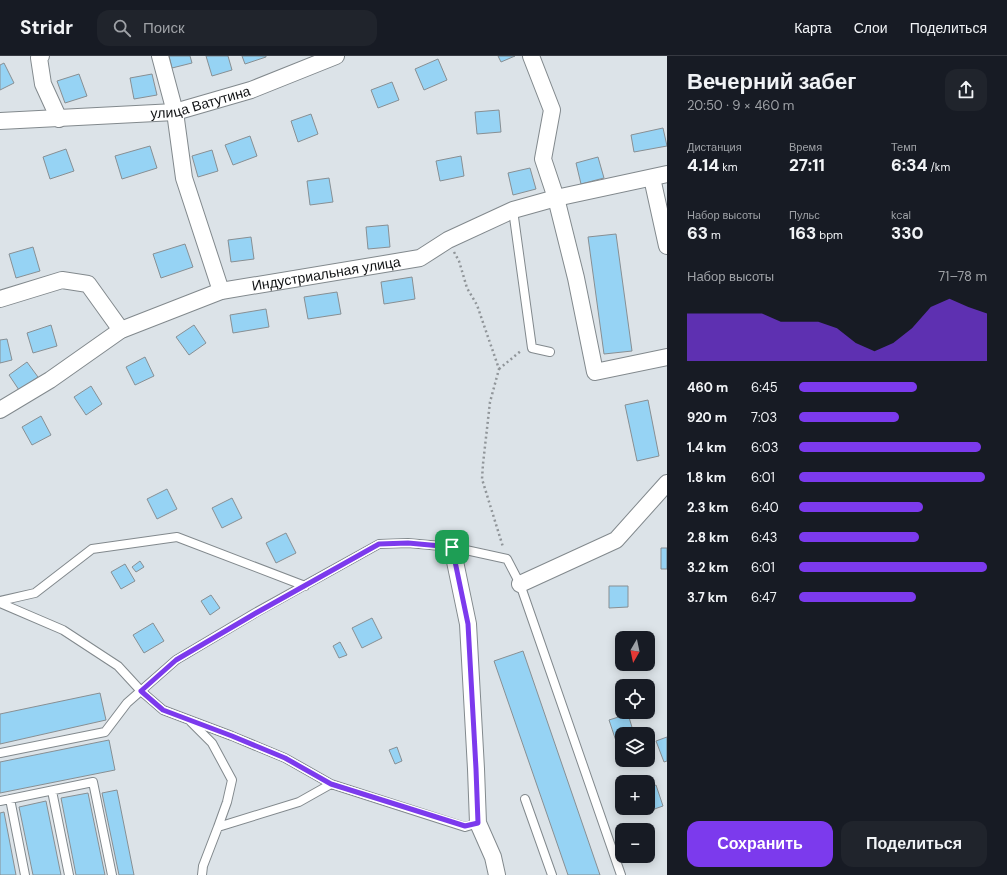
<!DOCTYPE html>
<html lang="ru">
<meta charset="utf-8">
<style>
:root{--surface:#171b24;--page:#20242c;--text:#f1f3f6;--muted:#9ea1a6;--line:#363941;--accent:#7c3aed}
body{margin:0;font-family:"DM Sans",sans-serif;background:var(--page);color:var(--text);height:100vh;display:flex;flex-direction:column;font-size:15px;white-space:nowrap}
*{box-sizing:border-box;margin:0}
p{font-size:13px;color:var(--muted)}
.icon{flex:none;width:22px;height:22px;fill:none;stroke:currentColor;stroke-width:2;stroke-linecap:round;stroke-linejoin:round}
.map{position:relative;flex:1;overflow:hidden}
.side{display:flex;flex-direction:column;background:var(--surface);width:340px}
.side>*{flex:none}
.needle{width:26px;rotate:189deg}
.controls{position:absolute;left:615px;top:575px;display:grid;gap:8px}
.controls a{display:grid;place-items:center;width:40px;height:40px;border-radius:8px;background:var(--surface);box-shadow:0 2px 10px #0003;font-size:20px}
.pin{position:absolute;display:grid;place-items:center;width:34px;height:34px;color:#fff;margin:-17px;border-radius:8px;box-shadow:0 2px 6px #0006}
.round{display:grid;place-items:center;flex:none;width:42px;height:42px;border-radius:12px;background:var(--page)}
.overview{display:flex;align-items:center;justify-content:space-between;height:68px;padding:0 20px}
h1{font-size:22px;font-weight:800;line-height:30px}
.figures{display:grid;grid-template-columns:repeat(3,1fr);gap:6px;height:68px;padding:4px 20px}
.figures div{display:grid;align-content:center}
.figures b{font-size:17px;font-weight:800}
.figures small{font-size:11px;font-weight:400}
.figures p{font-size:11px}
.chart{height:112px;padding:8px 20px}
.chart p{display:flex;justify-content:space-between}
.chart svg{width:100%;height:72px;margin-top:4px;fill:var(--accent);opacity:.7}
.cta{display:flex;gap:8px;margin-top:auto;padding:8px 20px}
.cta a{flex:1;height:46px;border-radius:12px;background:var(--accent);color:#fff;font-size:16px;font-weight:800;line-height:46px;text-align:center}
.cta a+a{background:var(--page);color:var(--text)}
ul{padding:0 20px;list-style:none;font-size:13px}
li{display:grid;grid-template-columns:64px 48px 1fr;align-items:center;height:30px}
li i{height:10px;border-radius:5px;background:var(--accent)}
header{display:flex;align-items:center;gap:24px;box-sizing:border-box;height:56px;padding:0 20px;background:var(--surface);border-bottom:1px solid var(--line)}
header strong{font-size:19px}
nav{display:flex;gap:22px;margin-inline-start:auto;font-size:14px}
.search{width:280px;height:36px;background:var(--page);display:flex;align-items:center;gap:10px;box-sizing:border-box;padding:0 14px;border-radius:12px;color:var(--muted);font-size:15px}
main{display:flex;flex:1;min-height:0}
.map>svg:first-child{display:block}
.building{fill:#96d3f4;stroke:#888f93}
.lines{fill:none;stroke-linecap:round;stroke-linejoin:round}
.lane-casing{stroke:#82898d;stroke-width:10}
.street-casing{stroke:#82898d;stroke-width:18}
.path{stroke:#909599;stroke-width:2.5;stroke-dasharray:2 3;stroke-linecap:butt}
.lane{stroke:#fff;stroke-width:8}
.street{stroke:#fff;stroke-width:16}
.route-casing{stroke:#fff;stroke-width:8}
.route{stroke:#7c3aed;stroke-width:5}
.labels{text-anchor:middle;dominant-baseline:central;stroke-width:3;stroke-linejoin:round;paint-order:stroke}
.street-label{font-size:14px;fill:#0f1113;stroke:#dce3e8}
</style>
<header>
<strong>Stridr</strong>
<div class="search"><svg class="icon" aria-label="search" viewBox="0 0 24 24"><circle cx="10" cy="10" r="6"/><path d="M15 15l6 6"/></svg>Поиск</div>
<nav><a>Карта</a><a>Слои</a><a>Поделиться</a></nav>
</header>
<main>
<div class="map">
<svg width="667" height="819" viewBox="0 0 667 819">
<rect width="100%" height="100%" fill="#dce3e8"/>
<path class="building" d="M169,0H190L192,7L172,12Z
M206,0H228L232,14L212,20Z
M242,0H266V1L245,8Z
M498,0H515L501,6Z
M438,3L447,24L424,34L415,13Z
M4,7L14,27L0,34V9Z
M79,18L87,40L65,47L57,25Z
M152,18L157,39L134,43L130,22Z
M392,26L399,44L378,52L371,34Z
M499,54L501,76L477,78L475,56Z
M311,58L318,78L298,86L291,65Z
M663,72L667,90L634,96L631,79Z
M250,80L257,100L233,109L225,89Z
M150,90L157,112L122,123L115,100Z
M66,93L74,115L50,123L43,101Z
M212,94L218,115L198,121L192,100Z
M461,100L464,120L440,125L436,105Z
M598,101L604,122L581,128L576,107Z
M530,112L536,133L513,139L508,117Z
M329,122L333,146L310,149L307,125Z
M388,169L390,191L368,193L366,171Z
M616,178L632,295L604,298L588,181Z
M251,181L254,203L231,206L228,184Z
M185,188L193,211L161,222L153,198Z
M33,191L40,215L16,222L9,198Z
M412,221L415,243L384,248L381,226Z
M337,236L341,258L308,263L304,241Z
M266,253L269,271L233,277L230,259Z
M51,269L57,290L33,297L27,277Z
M194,269L206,287L189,299L176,281Z
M7,283L12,304L0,307V284Z
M145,301L154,320L135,329L126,311Z
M27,306L38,321L19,334L9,319Z
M91,330L102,348L86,359L74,341Z
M648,344L659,400L637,405L625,349Z
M41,360L51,379L32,389L22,371Z
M167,433L177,453L157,463L147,443Z
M232,442L242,462L222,472L212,452Z
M286,477L296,497L276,507L266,487Z
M661,492H667V513H661Z
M140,505L144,511L136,516L132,511Z
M125,508L135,525L121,533L111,516Z
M609,530H628V551L609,552Z
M211,539L220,552L210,559L201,545Z
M372,562L382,582L362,592L352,572Z
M153,567L164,585L144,597L133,579Z
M340,586L347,599L339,602L333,590Z
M523,595L600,819H568L494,605Z
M100,637L106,664L0,688V658Z
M628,658L634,678H622V683L616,685L609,664Z
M667,681V705L664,706L656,685Z
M109,684L115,714L0,737V706Z
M397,691L402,705L395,708L389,694Z
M656,729L663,750L643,757L641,752H648V732Z
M117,734L134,819H119L102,737Z
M88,737L105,819H76L61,742Z
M46,745L61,819H33L19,751Z
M4,756L16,819H0V757Z"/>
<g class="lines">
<g class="lane-casing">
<path id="lane" d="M513,154L532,292L550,296
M0,545L35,537L92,493L177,481L305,530
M0,547L63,574L118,610L141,635L163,654L232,680L285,702L331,728
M191,666L212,687L232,724L227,746L218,771
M0,697L105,676L127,647L176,604L255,557L379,488L408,487L452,491L507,503L520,528L621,819
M52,735L69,819
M10,743L25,819
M525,743L552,819
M0,745L93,726L112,819
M202,819L203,810L218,771L299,746L331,728L465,771L478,767"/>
</g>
<g class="street-casing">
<g id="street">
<path d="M41,0L39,2L43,28L59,63"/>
<path d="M160,0L175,56L184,122L221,235"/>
<path d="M531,0L552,54L543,103L556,142L576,222L595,316L667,301"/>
<path id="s1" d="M0,65L175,56L251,34L336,0"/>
<path d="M652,122L667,190"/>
<path d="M0,243L62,224L88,228L121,274"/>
<path id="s2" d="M0,354L50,324L121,274L221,235L420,202L448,184L513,154L556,142L667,118"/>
<path d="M452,491L468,568L476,713L478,767L493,801L497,819"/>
<path d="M520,528L616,484L667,427"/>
</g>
</g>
<path class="path" d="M454,196L459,205L467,232L477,249L499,313L490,346L483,408L482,423L503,491
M499,313L522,294"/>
<use href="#lane" class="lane"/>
<use href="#street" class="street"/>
</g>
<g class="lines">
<g class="route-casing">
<path id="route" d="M408,487L452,491L468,568L476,713L478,767L465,770L331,728L285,702L232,680L163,654L141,635L176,604L256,557L379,488Z"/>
</g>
<use href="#route" class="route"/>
</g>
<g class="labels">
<g class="street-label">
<text stroke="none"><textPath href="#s1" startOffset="202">улица Ватутина</textPath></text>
<text stroke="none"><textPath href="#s2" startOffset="359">Индустриальная улица</textPath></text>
</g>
</g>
</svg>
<div class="controls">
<a><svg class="needle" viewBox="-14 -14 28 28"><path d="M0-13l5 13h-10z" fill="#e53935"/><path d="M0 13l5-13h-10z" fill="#9ea1a6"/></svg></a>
<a><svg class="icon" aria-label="locate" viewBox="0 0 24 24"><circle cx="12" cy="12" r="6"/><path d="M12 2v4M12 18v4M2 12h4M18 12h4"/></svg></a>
<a><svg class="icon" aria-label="layers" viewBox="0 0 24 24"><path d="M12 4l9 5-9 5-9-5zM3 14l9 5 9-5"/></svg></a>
<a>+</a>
<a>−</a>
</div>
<div class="pin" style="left:452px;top:491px;background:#1e9e55"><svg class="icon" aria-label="arrive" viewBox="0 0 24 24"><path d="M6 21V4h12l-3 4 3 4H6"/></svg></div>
</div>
<section class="side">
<div class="overview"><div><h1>Вечерний забег</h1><p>20:50 · 9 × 460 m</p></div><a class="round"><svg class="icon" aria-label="share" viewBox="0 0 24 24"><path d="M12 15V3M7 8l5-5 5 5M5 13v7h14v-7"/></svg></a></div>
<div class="figures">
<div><p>Дистанция</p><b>4.14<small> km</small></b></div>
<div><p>Время</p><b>27:11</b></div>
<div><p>Темп</p><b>6:34<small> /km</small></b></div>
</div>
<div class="figures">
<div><p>Набор высоты</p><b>63<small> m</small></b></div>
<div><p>Пульс</p><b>163<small> bpm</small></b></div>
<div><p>kcal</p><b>330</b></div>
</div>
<div class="chart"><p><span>Набор высоты</span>71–78 m</p>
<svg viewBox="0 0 160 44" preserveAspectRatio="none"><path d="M0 44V15L10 15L20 15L30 15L40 15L50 20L60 20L70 20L80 24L90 33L100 38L110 33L120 24L130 11L140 6L150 11L160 15V44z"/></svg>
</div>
<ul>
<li><b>460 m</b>6:45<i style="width:63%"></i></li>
<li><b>920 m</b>7:03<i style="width:53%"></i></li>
<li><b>1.4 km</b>6:03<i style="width:97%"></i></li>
<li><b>1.8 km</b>6:01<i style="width:99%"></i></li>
<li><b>2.3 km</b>6:40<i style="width:66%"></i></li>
<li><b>2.8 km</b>6:43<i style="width:64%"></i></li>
<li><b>3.2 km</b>6:01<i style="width:100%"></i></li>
<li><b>3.7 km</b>6:47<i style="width:62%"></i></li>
</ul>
<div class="cta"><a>Сохранить</a><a>Поделиться</a></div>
</section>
</main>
